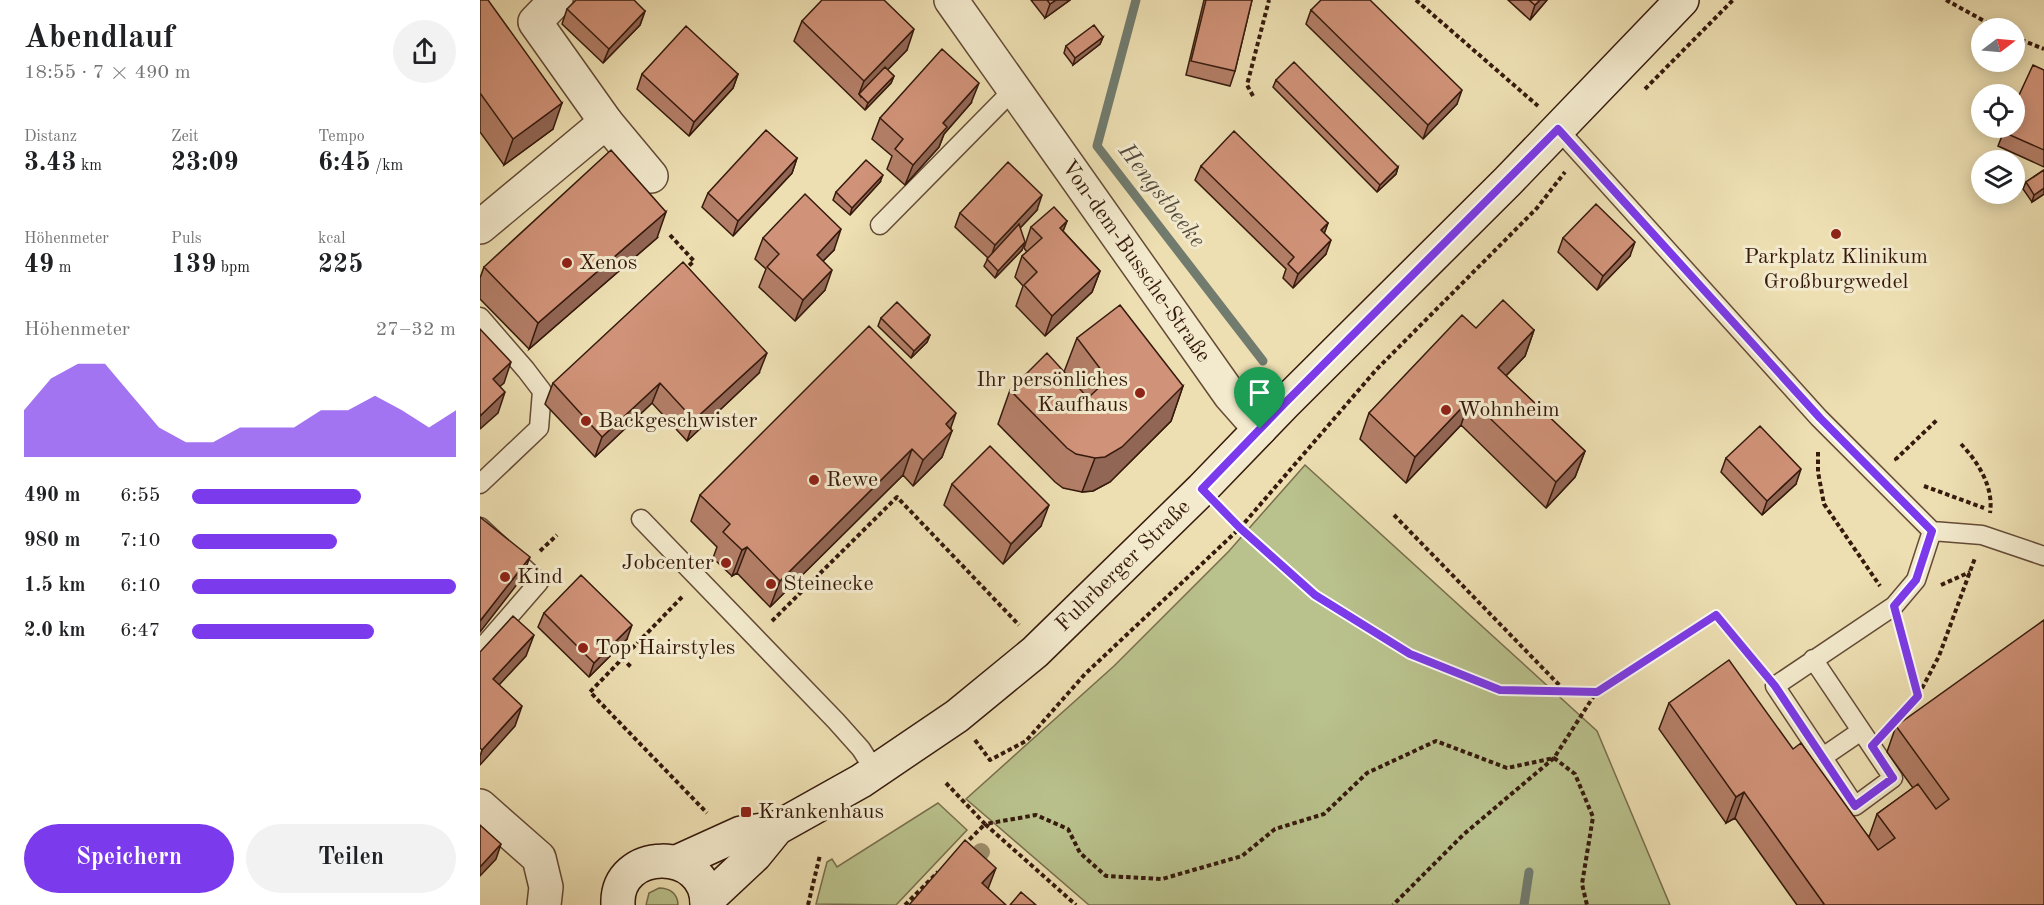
<!DOCTYPE html>
<html lang="de">
<meta charset="utf-8">
<style>
:root{--surface:#fff;--page:#f2f2f2;--text:#202124;--muted:#757577;--accent:#7c3aed}
body{margin:0;font-family:"Old Standard TT",serif;background:var(--page);color:var(--text);height:100vh;display:flex;flex-direction:column;font-size:22px;white-space:nowrap}
*{box-sizing:border-box;margin:0}
p{font-size:20px;color:var(--muted)}
.icon{flex:none;width:33px;height:33px;fill:none;stroke:currentColor;stroke-width:2;stroke-linecap:round;stroke-linejoin:round}
.map{position:relative;flex:1;overflow:hidden}
.side{display:flex;flex-direction:column;background:var(--surface);width:480px}
.side>*{flex:none}
.needle{width:39px;rotate:74deg}
.controls{position:absolute;left:1491px;top:18px;display:grid;gap:12px}
.controls a{display:grid;place-items:center;width:54px;height:54px;border-radius:50%;background:var(--surface);box-shadow:0 3px 15px #0003;font-size:30px}
.pin{position:absolute;display:grid;place-items:center;width:51px;height:51px;color:#fff;margin:-62px -26px;border-radius:50% 50% 50% 0;rotate:-45deg;box-shadow:0 0 6px #0007}
.pin .icon{rotate:45deg}
.round{display:grid;place-items:center;flex:none;width:63px;height:63px;border-radius:32px;background:var(--page)}
.overview{display:flex;align-items:center;justify-content:space-between;height:102px;padding:0 24px}
h1{font-size:33px;font-weight:700;line-height:45px}
.metrics{display:grid;grid-template-columns:repeat(3,1fr);gap:9px;height:102px;padding:6px 24px}
.metrics div{display:grid;align-content:center}
.metrics b{font-size:26px;font-weight:700}
.metrics small{font-size:16px;font-weight:400}
.metrics p{font-size:16px}
.chart{height:168px;padding:12px 24px}
.chart p{display:flex;justify-content:space-between}
.chart svg{width:100%;height:108px;margin-top:6px;fill:var(--accent);opacity:.7}
.cta{display:flex;gap:12px;margin-top:auto;padding:12px 24px}
.cta a{flex:1;height:69px;border-radius:36px;background:var(--accent);color:#fff;font-size:24px;font-weight:700;line-height:69px;text-align:center}
.cta a+a{background:var(--page);color:var(--text)}
ul{padding:0 24px;list-style:none;font-size:20px}
li{display:grid;grid-template-columns:96px 72px 1fr;align-items:center;height:45px}
li i{height:15px;border-radius:8px;background:var(--accent)}
main{display:flex;flex:1;min-height:0}
.map>svg:first-child{display:block}
.green{fill:#b9c18c;stroke:#786e4c;stroke-width:1.5}
.lines{fill:none;stroke-linecap:round;stroke-linejoin:round}
.stream{stroke:#717b6e;stroke-width:9}
.lane-casing{stroke:#644b36;stroke-width:21}
.street-casing{stroke:#644b36;stroke-width:36}
.secondary-casing{stroke:#361a0d;stroke-width:36}
.path{stroke:#361a0d;stroke-width:4;stroke-dasharray:4.5 3;stroke-linecap:butt}
.lane{stroke:#f3eacd;stroke-width:18}
.street{stroke:#f3eacd;stroke-width:33}
.secondary{stroke:#f3eacd;stroke-width:33}
.tree{fill:#9e8e6c}
.wall{fill:#b37e67;stroke:#361a0d;stroke-width:1.5}
.shaded-wall{fill:#926654;stroke:#361a0d;stroke-width:1.5}
.building{fill:#d09278;stroke:#361a0d;stroke-width:1.5}
.route-casing{stroke:#fff;stroke-width:12}
.route{stroke:#7c3aed;stroke-width:8}
.poi-dot{fill:#8f2418;stroke:#f3eacd;stroke-width:2}
.labels{text-anchor:middle;dominant-baseline:central;stroke-width:6;stroke-linejoin:round;paint-order:stroke}
.poi-label{font-size:22px;fill:#361a0d;stroke:#f3eacd;text-anchor:start}
.street-label{font-size:22px;fill:#361a0d;stroke:#f3eacd}
.water-label{font-size:24px;font-style:italic;fill:#544b3e;stroke:#f3eacd}
</style>
<main>
<section class="side">
<div class="overview"><div><h1>Abendlauf</h1><p>18:55 · 7 × 490 m</p></div><a class="round"><svg class="icon" aria-label="share" viewBox="0 0 24 24"><path d="M12 15V3M7 8l5-5 5 5M5 13v7h14v-7"/></svg></a></div>
<div class="metrics">
<div><p>Distanz</p><b>3.43<small> km</small></b></div>
<div><p>Zeit</p><b>23:09</b></div>
<div><p>Tempo</p><b>6:45<small> /km</small></b></div>
</div>
<div class="metrics">
<div><p>Höhenmeter</p><b>49<small> m</small></b></div>
<div><p>Puls</p><b>139<small> bpm</small></b></div>
<div><p>kcal</p><b>225</b></div>
</div>
<div class="chart"><p><span>Höhenmeter</span>27–32 m</p>
<svg viewBox="0 0 160 44" preserveAspectRatio="none"><path d="M0 44V25L10 12L20 6L30 6L40 19L50 32L60 38L70 38L80 32L90 32L100 32L110 25L120 25L130 19L140 25L150 32L160 25V44z"/></svg>
</div>
<ul>
<li><b>490 m</b>6:55<i style="width:64%"></i></li>
<li><b>980 m</b>7:10<i style="width:55%"></i></li>
<li><b>1.5 km</b>6:10<i style="width:100%"></i></li>
<li><b>2.0 km</b>6:47<i style="width:69%"></i></li>
</ul>
<div class="cta"><a>Speichern</a><a>Teilen</a></div>
</section>
<div class="map">
<svg width="1564" height="905" viewBox="0 0 1564 905">
<rect width="100%" height="100%" fill="#eddfb2"/>
<filter id="stains"><feTurbulence type="fractalNoise" baseFrequency=".00333" numOctaves="4"/><feColorMatrix values="0 0 0 0 .2 0 0 0 0 .09 0 0 0 0 .02 0 0 0 .5 -.17"/></filter>
<radialGradient id="worn" r=".72"><stop offset=".6" stop-color="#630" stop-opacity="0"/><stop offset="1" stop-color="#630" stop-opacity=".3"/></radialGradient>
<path class="green" d="M825,465L1117,731L1190,905H609L486,799L634,666L749,551Z
M458,803L487,830L416,905L336,904L347,862L352,859L357,867Z
M179,888C190,888 198,894 198,905H166L169,893Z"/>
<g class="lines">
<path class="stream" d="M656,0L617,146L783,361
M1044,905L1049,872"/>
<g class="lane-casing">
<path id="lane" d="M1078,129L1339,418L1452,531
M400,225L534,89
M0,317L46,370L62,391L59,428L0,484
M161,519L356,721L381,749L395,771
M0,527L59,582L0,650
M1333,659L1413,778L1375,806L1295,686L1414,606L1436,580L1452,531L1502,535L1564,556
M1343,757L1381,731"/>
</g>
<g class="street-casing">
<g id="street">
<path d="M76,0L55,22L126,122"/>
<path id="s1" d="M471,0L750,395L780,429"/>
<path d="M0,227L126,122L171,176"/>
<path d="M0,806L59,858L66,887L64,905"/>
</g>
</g>
<g class="secondary-casing">
<g id="secondary">
<path d="M197,862L261,833L297,828"/>
<path id="s2" d="M227,900L275,855L297,828L381,781L477,716L555,652L722,489L805,403L1028,181L1202,0"/>
<path d="M138,905C135,847 228,846 227,905"/>
</g>
</g>
<path class="path" d="M936,0L1058,106
M1466,0L1517,28
M1534,37L1564,49
M1165,89L1253,0
M773,96L767,85L789,0
M190,235L214,261L204,270
M1481,444C1498,462 1514,487 1510,513
M1338,452V472L1344,504L1400,586
M1417,460L1416,459L1458,419
M1444,486L1504,508
M743,511L835,595L930,654L1020,690L1117,691L1074,758L984,834L913,905
M914,515L1085,691
M60,551L77,535
M1461,585L1490,572
M202,597L110,692L227,813
M292,621L417,497L539,625
M1420,630L1437,695
M142,658L152,668
M1117,691L1236,615L1279,667
M1408,728L1438,696L1459,656L1495,558
M495,740L510,760L546,741L605,674L760,528L896,370L1057,208L1085,172
M466,783L505,824L556,815L588,829L600,853L626,876L682,879L762,856L795,829L844,814L887,773L956,741L1027,768L1074,758L1095,774L1113,817L1102,884L1107,905
M484,845L505,824L596,905
M328,905L340,855
M425,905L458,872"/>
<use href="#lane" class="lane"/>
<use href="#street" class="street"/>
<use href="#secondary" class="secondary"/>
</g>
<circle class="tree" cx="501" cy="852" r="9"/>
<path class="wall" d="M0,0L73,129L24,165L0,132Z
M551,0H590L565,18Z
M724,0H772L755,71L750,86L706,75Z
M1028,0H1067L1050,20Z
M87,9L165,11L160,25L123,63L82,24Z
M831,10L977,104L943,139L826,24Z
M322,21L427,50L407,70L414,76L411,83L385,110L314,41Z
M623,37L620,44L593,65L584,53L586,46Z
M1564,70V167L1518,146L1525,128Z
M162,74H258L253,88L209,136L157,89Z
M796,80L918,167L916,174L897,192L793,87Z
M491,103L464,134L459,147L425,185L407,169L412,156L392,139L400,118Z
M317,158L312,173L253,236L222,207L228,193Z
M721,166L848,223L844,233L846,254L813,288L803,278L806,269L715,180Z
M1564,170V194L1552,202L1543,189L1546,182Z
M400,182L370,215L353,200L356,192Z
M557,210L540,228L542,250L515,278L504,266L508,258L475,227L480,213Z
M587,221L583,231L620,271L612,292L565,336L536,306L543,286L535,277L542,256L547,252L544,248L551,227Z
M177,238L49,349L0,299V278L4,267Z
M283,238L354,250L343,261L345,290L315,321L279,287L286,269L275,259Z
M1083,238L1150,256L1117,290L1078,252Z
M401,318L450,335L447,342L431,358L398,326Z
M996,328L1054,330L1045,356L1026,376L1105,451L1095,477L1066,508L981,425L926,483L880,439L889,413Z
M597,338L703,386L691,421L630,482L613,491L602,492L583,488L575,482L518,424L530,390L584,372Z
M279,373L207,441L172,403L115,457L65,404L73,383Z
M471,429L462,457L433,486L423,475L290,607L257,573L252,576L233,558L237,547L211,521L220,495Z
M1246,458L1316,484L1282,515L1241,472Z
M472,484L561,526L523,564L464,505Z
M64,613L147,639L109,677L58,627Z
M1189,703L1313,749L1389,837L1397,814L1433,788L1407,752L1416,726L1564,905H1317L1255,818L1246,823L1179,729Z"/>
<path class="shaded-wall" d="M576,0H590L565,18L570,4Z
M1060,0H1067L1050,20L1055,5Z
M165,11L160,25L123,63L129,49Z
M434,29L427,50L381,97L379,94L384,81Z
M623,37L620,44L593,65L595,58Z
M258,74L253,88L209,136L214,122Z
M414,76L411,83L385,110L388,103Z
M499,83L491,103L464,134L459,147L425,185L433,165L463,123Z
M982,90L977,104L943,139L948,125Z
M82,103L73,129L24,165L33,139Z
M317,158L312,173L253,236L258,221Z
M918,167L916,174L897,192L900,185Z
M403,175L400,182L370,215L372,208Z
M1564,188V194L1552,202L1554,195Z
M562,195L557,210L510,260L515,245Z
M186,212L177,238L49,349L58,323Z
M587,221L579,241L580,228Z
M848,223L843,237L841,230Z
M361,229L354,250L329,275L337,255Z
M851,240L846,254L813,288L818,274Z
M545,242L542,250L515,278L518,271Z
M1155,242L1150,256L1117,290L1123,276Z
M352,270L345,290L315,321L323,300Z
M620,271L612,292L565,336L572,316Z
M1054,330L1045,356L1008,394L1018,368Z
M450,335L447,342L431,358L434,351Z
M287,353L279,373L207,441L214,420Z
M31,362L24,383L5,399L13,379Z
M180,383L172,403L115,457L122,437Z
M703,386L691,421L630,482L613,491L602,492L615,458Z
M25,392L18,413L0,429V417L1,415Z
M990,399L981,425L926,483L935,457Z
M476,413L469,433L472,431L462,457L433,486L443,460L466,424Z
M432,449L423,475L290,607L300,581Z
M1105,451L1095,477L1066,508L1076,482Z
M1321,469L1316,484L1282,515L1287,501Z
M569,505L561,526L523,564L531,544Z
M267,547L257,573L252,576L262,550Z
M50,557L42,578L0,632V621Z
M152,625L147,639L109,677L114,663Z
M54,635L46,656L6,699L13,679Z
M42,706L35,726L0,765V756L2,750Z
M1264,792L1255,818L1246,823L1256,797Z
M21,844L16,859L0,876V867Z
M516,868L506,894L502,883Z"/>
<path class="building" d="M0,0H8L82,103L33,139L0,93Z
M96,0H154L165,11L129,49L87,9Z
M342,0H404L434,29L384,81L322,21Z
M567,0H576L570,4Z
M726,0H772L755,71L711,61Z
M841,0H890L982,90L948,125L831,10Z
M1049,0H1060L1055,5Z
M614,25L623,37L595,58L586,46Z
M206,26L258,74L214,122L162,74Z
M462,49L499,83L463,123L467,127L433,165L415,149L423,139L400,118Z
M814,62L918,167L900,185L796,80Z
M1553,65L1564,70V150L1523,132L1525,128H1534V106Z
M405,67L414,76L388,103L379,94Z
M286,130L317,158L258,221L228,193Z
M754,131L848,223L841,230L851,240L818,274L808,264L814,257L721,166Z
M131,150L186,212L58,323L4,267Z
M386,160L403,175L372,208L356,192Z
M528,162L562,195L515,245L480,213Z
M1564,170V188L1554,195L1546,182Z
M325,194L361,229L337,255L352,270L323,300L287,267L299,254L283,238Z
M1116,204L1155,242L1123,276L1083,238Z
M574,207L587,221L580,228L620,271L572,316L544,285L557,272L542,256L562,238L551,227Z
M539,224L545,242L518,271L507,259Z
M203,262L287,353L214,420L180,383L122,437L73,383Z
M1023,300L1054,330L1018,368L1105,451L1076,482L990,399L935,457L889,413L982,315L996,328Z
M417,302L450,335L434,351L401,318Z
M640,305L703,386L642,447L625,457L615,458L596,454L587,448L530,390L567,353L608,398L628,379L597,338Z
M389,326L476,413L466,424L472,431L443,460L432,449L300,581L267,547L262,550L243,532L250,524L220,495Z
M0,329L31,362L13,379L25,392L1,415L0,414Z
M1280,426L1321,469L1287,501L1246,458Z
M510,446L569,505L531,544L472,484Z
M0,517L50,557L0,621Z
M101,575L152,625L114,663L64,613Z
M33,616L54,635L13,679L42,706L2,750L0,748V652Z
M1564,620V905H1343L1344,904L1264,792L1256,797L1189,703L1249,660L1313,749L1321,743L1398,850L1415,838L1397,814L1438,784L1456,809L1469,799L1416,726Z
M0,825L21,844L0,867Z
M485,840L516,868L502,883L526,905H429Z
M541,892L556,905H530Z"/>
<g class="lines">
<g class="route-casing">
<path id="route" d="M1078,129L1340,418L1452,531L1436,580L1414,606L1438,696L1392,746L1413,778L1375,806L1295,686L1236,615L1117,692L1020,690L930,654L835,595L760,528L722,489L805,403Z"/>
</g>
<use href="#route" class="route"/>
</g>
<g class="poi-dot">
<circle cx="1356" cy="234" r="6"/>
<circle cx="87" cy="263" r="6"/>
<circle cx="660" cy="393" r="6"/>
<circle cx="966" cy="410" r="6"/>
<circle cx="106" cy="421" r="6"/>
<circle cx="334" cy="480" r="6"/>
<circle cx="246" cy="563" r="6"/>
<circle cx="25" cy="577" r="6"/>
<circle cx="291" cy="584" r="6"/>
<circle cx="103" cy="648" r="6"/>
<rect x="260" y="806" width="12" height="12" rx="3"/>
</g>
<g class="labels">
<g class="poi-label">
<text x="1356" y="257" text-anchor="middle">Parkplatz Klinikum<tspan x="1356" dy="25">Großburgwedel</tspan></text>
<text x="99" y="263">Xenos</text>
<text x="648" y="380" text-anchor="end">Ihr persönliches<tspan x="648" dy="25">Kaufhaus</tspan></text>
<text x="978" y="410">Wohnheim</text>
<text x="118" y="421">Backgeschwister</text>
<text x="346" y="480">Rewe</text>
<text x="234" y="563" text-anchor="end">Jobcenter</text>
<text x="37" y="577">Kind</text>
<text x="303" y="584">Steinecke</text>
<text x="115" y="648">Top Hairstyles</text>
<text x="278" y="812">Krankenhaus</text>
</g>
<g class="street-label">
<text stroke="none"><textPath href="#s1" startOffset="320">Von-dem-Bussche-Straße</textPath></text>
<text stroke="none"><textPath href="#s2" startOffset="537">Fuhrberger Straße</textPath></text>
</g>
<g class="water-label">
<text transform="translate(681 196) rotate(52)">Hengstbeeke</text>
</g>
</g>
<rect width="100%" height="100%" filter="url(#stains)"/>
<rect width="100%" height="100%" fill="url(#worn)"/>
</svg>
<div class="controls">
<a><svg class="needle" viewBox="-14 -14 28 28"><path d="M0-13l5 13h-10z" fill="#e53935"/><path d="M0 13l5-13h-10z" fill="#757577"/></svg></a>
<a><svg class="icon" aria-label="locate" viewBox="0 0 24 24"><circle cx="12" cy="12" r="6"/><path d="M12 2v4M12 18v4M2 12h4M18 12h4"/></svg></a>
<a><svg class="icon" aria-label="layers" viewBox="0 0 24 24"><path d="M12 4l9 5-9 5-9-5zM3 14l9 5 9-5"/></svg></a>
</div>
<div class="pin" style="left:780px;top:429px;background:#1e9e55"><svg class="icon" aria-label="arrive" viewBox="0 0 24 24"><path d="M6 21V4h12l-3 4 3 4H6"/></svg></div>
</div>
</main>
